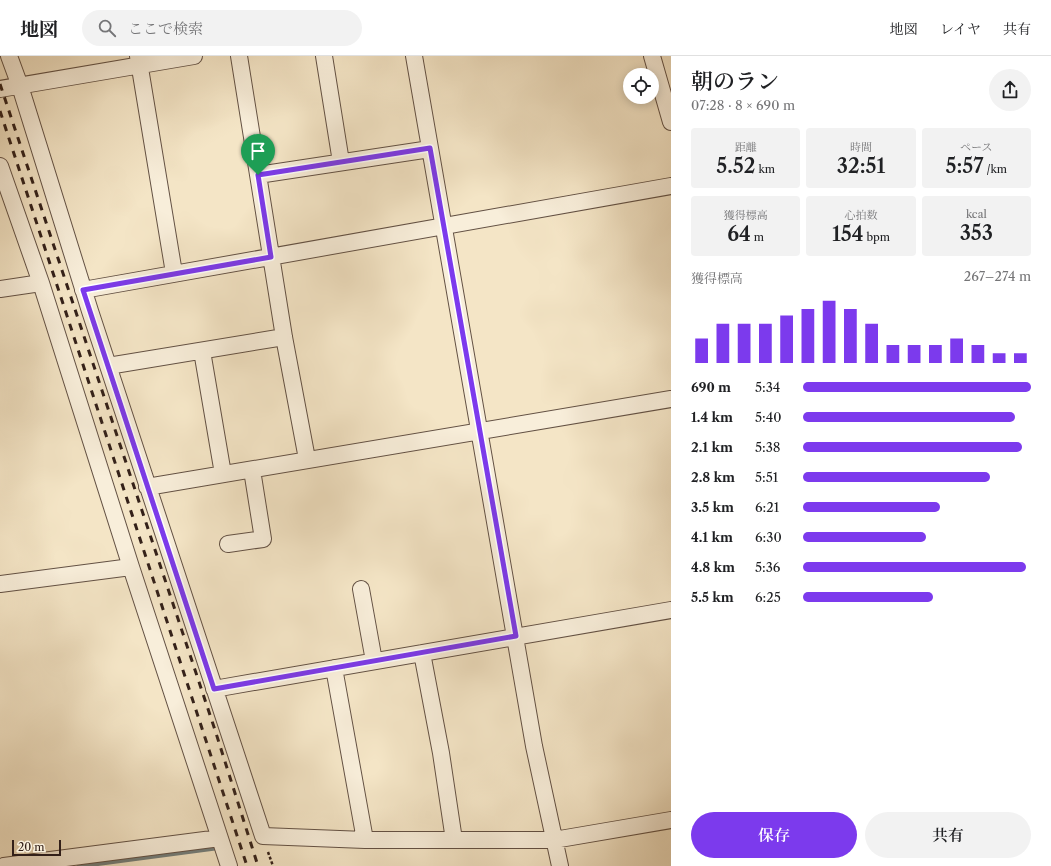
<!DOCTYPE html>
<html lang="ja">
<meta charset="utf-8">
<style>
:root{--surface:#fff;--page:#f2f2f2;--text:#202124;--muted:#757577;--line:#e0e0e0;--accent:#7c3aed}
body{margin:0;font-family:"Libre Caslon Text","Noto Serif JP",serif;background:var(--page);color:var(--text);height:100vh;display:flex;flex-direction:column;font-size:15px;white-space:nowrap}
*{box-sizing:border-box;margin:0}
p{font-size:13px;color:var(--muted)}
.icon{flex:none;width:22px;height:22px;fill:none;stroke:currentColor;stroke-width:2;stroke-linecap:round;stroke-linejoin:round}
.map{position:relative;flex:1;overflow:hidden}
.side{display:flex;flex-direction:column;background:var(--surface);width:380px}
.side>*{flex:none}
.controls{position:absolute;left:623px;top:12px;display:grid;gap:8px}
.controls a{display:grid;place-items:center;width:36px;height:36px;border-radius:50%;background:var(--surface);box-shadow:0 2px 10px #0003;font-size:20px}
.scale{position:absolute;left:12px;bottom:10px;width:49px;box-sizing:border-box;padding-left:4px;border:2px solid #332019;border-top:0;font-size:11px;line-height:14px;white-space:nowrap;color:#332019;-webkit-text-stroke:3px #f8eeda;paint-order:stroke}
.pin{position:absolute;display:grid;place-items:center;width:34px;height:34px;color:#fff;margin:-41px -17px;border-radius:50% 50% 50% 0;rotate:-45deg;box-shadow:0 0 4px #0007}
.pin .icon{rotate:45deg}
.round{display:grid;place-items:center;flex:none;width:42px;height:42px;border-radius:21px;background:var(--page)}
.headline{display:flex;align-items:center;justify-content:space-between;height:68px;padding:0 20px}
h1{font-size:22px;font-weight:600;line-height:30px}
.stats{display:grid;grid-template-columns:repeat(3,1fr);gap:6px;height:68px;padding:4px 20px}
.stats div{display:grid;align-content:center;border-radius:4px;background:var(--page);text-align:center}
.stats b{font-size:20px;font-weight:600}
.stats small{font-size:11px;font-weight:400}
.stats p{font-size:11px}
.chart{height:112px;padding:8px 20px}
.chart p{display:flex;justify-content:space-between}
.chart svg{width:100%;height:72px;margin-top:4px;stroke:var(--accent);stroke-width:6}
.button{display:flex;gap:8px;margin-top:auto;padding:8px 20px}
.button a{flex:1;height:46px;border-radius:24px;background:var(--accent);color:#fff;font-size:16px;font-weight:600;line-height:46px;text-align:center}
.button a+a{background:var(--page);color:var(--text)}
ul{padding:0 20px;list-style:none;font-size:13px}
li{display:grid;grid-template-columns:64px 48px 1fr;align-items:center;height:30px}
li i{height:10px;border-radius:5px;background:var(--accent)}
header{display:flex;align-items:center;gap:24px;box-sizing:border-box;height:56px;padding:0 20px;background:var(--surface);border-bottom:1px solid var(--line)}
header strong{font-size:19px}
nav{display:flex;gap:22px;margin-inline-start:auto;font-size:14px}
.search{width:280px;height:36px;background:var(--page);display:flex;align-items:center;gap:10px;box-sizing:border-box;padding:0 14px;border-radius:22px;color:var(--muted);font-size:15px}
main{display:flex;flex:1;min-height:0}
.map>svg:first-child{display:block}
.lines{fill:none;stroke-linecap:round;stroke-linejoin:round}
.stream{stroke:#737e7b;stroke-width:5}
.minor-casing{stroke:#635144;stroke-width:18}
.path{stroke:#332019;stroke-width:2.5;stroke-dasharray:3 2;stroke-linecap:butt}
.minor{stroke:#f8eeda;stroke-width:16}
.rail{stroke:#332019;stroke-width:3;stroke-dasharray:7 7;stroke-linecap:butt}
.route-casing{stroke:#fff;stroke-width:8}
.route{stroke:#7c3aed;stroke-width:5}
</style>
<header>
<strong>地図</strong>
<div class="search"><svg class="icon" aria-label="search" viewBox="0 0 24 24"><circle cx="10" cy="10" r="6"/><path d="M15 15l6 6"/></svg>ここで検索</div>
<nav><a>地図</a><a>レイヤ</a><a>共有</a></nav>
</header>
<main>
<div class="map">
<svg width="671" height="810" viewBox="0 0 671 810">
<rect width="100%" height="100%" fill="#f4e5c6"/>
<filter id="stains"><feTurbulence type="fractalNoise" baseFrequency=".005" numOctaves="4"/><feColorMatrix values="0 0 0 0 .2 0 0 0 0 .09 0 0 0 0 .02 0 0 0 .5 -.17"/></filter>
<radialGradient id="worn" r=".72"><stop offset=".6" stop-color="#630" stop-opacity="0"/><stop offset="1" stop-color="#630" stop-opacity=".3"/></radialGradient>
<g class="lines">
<path class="stream" d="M79,810L215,792"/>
<g class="minor-casing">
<path id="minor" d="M9,0L20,30L90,255L263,780L365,784H554L671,764
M138,0L174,217
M239,0L284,281L307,403
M324,0L341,106
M414,0L534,690L560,810
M652,0L671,66
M0,33L194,0
M0,110L41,227L131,511L229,810
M258,119L430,93
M0,233L41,227
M83,234L671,130
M202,295L223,418
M108,310L284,281
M147,431L671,343
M228,488L263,483L252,414
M0,528L131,511
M361,533L374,605
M422,597L441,697L454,784
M334,612L365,784
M214,633L671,554
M4,810L220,782"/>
</g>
<path class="path" d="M268,796L273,810"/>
<use href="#minor" class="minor"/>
<path class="rail" d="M0,28L215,674L258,810
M0,55L247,810"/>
</g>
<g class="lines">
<g class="route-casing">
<path id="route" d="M430,92L516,580L214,633L83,234L271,201L258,119Z"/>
</g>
<use href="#route" class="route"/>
</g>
<rect width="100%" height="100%" filter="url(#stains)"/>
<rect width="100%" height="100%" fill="url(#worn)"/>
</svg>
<div class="controls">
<a><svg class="icon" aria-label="locate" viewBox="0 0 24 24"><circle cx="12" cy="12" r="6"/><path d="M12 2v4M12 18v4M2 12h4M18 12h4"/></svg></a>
</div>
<div class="scale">20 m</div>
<div class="pin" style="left:258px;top:119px;background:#1e9e55"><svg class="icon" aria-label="arrive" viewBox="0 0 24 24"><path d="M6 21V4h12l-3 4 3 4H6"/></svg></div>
</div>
<section class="side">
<div class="headline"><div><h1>朝のラン</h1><p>07:28 · 8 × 690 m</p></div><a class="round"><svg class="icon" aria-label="share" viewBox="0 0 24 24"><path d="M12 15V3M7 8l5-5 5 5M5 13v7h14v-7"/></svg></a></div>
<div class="stats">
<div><p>距離</p><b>5.52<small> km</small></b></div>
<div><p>時間</p><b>32:51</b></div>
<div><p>ペース</p><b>5:57<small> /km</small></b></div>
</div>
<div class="stats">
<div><p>獲得標高</p><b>64<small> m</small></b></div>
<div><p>心拍数</p><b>154<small> bpm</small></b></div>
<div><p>kcal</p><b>353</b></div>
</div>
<div class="chart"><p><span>獲得標高</span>267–274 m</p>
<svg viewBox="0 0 160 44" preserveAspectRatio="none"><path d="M5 44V29M15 44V20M25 44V20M35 44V20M45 44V15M55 44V11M65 44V6M75 44V11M85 44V20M95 44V33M105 44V33M115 44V33M125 44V29M135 44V33M145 44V38M155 44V38"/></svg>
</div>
<ul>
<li><b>690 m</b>5:34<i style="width:100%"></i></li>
<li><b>1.4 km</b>5:40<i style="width:93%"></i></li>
<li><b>2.1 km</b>5:38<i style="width:96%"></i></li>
<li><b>2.8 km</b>5:51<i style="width:82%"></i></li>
<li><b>3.5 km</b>6:21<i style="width:60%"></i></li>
<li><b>4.1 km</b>6:30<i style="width:54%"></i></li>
<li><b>4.8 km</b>5:36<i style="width:98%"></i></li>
<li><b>5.5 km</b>6:25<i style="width:57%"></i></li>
</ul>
<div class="button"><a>保存</a><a>共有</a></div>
</section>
</main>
